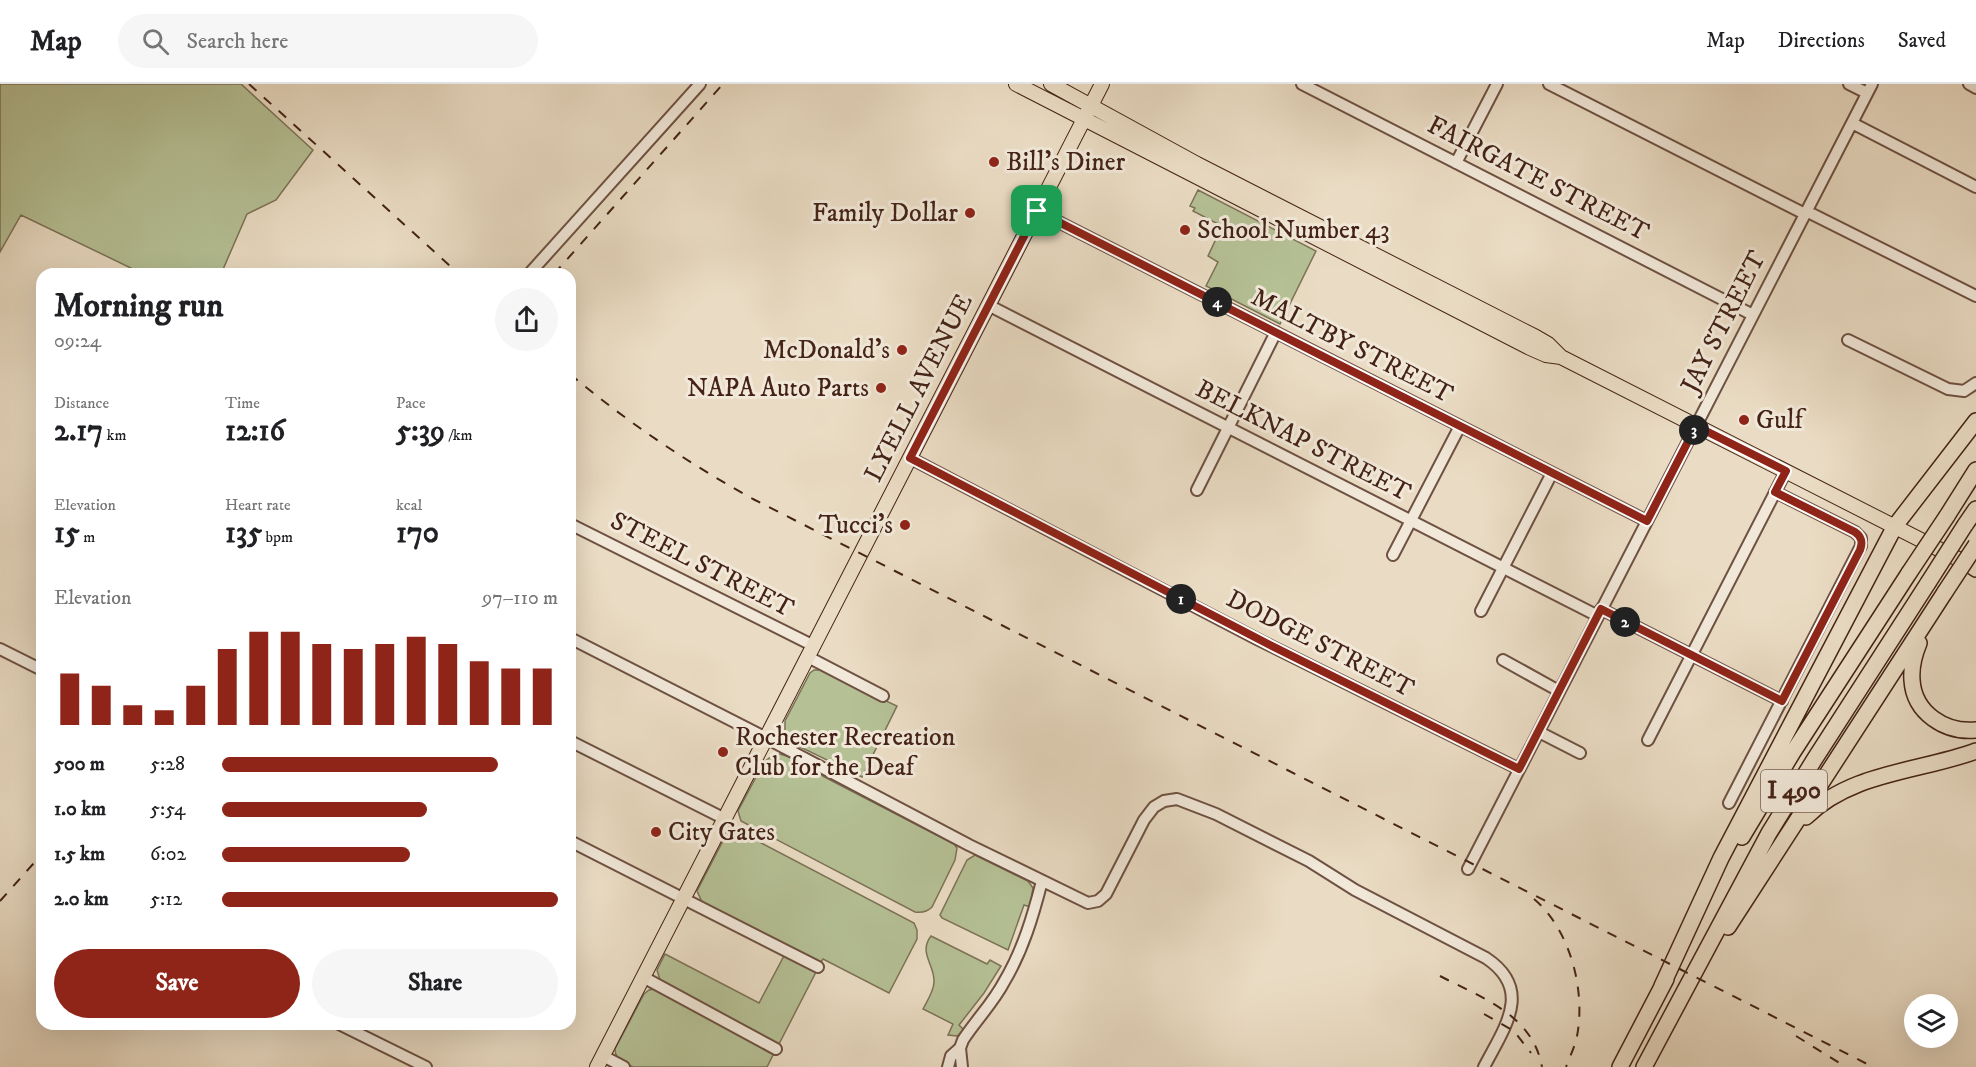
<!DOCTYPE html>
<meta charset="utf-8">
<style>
:root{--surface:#fff;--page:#f6f6f6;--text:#202124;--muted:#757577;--line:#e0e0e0;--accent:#8f2418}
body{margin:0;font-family:"IM FELL DW Pica",serif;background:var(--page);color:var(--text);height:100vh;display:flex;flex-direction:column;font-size:22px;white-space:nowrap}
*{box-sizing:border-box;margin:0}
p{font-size:20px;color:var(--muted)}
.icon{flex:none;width:33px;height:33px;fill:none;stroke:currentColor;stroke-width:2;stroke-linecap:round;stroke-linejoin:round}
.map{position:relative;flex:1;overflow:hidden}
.panel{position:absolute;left:36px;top:184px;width:540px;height:762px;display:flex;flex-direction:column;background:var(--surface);border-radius:18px;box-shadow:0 6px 24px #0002}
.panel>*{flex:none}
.controls{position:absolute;left:1904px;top:910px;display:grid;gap:12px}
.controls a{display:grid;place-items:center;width:54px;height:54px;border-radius:50%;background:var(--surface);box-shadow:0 6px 24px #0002;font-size:30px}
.pin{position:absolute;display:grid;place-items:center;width:51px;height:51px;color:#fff;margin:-26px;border-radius:12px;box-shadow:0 3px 9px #0006}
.km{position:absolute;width:30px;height:30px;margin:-15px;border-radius:50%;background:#222;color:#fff;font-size:16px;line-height:30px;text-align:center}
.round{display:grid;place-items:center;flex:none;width:63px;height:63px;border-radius:32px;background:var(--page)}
.head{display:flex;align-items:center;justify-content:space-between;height:102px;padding:0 18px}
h1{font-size:33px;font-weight:700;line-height:45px}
.figures{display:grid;grid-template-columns:repeat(3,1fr);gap:9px;height:102px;padding:6px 18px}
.figures div{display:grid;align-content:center}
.figures b{font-size:30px;font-weight:700}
.figures small{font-size:16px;font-weight:400}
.figures p{font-size:16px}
.chart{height:168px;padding:12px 18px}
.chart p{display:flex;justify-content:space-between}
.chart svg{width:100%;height:108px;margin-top:6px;stroke:var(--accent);stroke-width:6}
.action{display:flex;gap:12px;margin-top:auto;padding:12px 18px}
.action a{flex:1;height:69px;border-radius:36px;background:var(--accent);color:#fff;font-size:24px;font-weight:700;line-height:69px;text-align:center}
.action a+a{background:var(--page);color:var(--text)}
ul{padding:0 18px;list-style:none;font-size:20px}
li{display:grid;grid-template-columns:96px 72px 1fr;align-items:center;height:45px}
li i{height:15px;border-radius:8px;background:var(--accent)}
header{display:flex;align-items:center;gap:36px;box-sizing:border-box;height:84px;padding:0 30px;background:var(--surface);border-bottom:2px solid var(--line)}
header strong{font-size:28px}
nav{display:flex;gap:33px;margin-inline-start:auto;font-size:21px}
.search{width:420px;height:54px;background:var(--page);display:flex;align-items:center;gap:15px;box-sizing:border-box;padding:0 21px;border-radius:33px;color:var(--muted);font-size:22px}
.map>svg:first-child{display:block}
.green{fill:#b5c095;stroke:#7c7256;stroke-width:1.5}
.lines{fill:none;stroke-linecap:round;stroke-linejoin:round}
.minor-casing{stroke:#6e5142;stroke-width:14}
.major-casing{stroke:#442316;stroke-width:16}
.highway-casing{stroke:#442316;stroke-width:18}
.minor{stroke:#f1e8d9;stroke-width:10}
.major{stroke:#eadcc4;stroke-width:14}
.highway{stroke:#eadcc4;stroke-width:15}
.rail{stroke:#442316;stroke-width:2;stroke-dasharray:10 10;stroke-linecap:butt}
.highway-bridge-casing{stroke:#442316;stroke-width:18;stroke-linecap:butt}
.highway-bridge{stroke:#eadcc4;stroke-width:15}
.route-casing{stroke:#fff;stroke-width:12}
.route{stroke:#8f2418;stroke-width:8}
.poi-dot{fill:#8f2418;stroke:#f1e8d9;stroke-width:2}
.labels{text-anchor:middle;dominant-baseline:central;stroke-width:6;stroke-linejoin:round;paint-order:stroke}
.shield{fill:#f1e8d9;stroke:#785e50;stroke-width:1.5}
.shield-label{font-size:24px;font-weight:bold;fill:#442316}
.poi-label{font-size:26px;fill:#442316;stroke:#f1e8d9;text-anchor:start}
.street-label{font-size:26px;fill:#442316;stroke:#f1e8d9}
</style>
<header>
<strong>Map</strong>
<div class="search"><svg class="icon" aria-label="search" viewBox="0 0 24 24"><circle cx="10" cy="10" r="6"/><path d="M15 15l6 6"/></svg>Search here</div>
<nav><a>Map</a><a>Directions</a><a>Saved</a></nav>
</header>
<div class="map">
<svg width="1976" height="983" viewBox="0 0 1976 983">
<rect width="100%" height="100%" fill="#eadcc4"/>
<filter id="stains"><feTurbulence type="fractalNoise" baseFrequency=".00333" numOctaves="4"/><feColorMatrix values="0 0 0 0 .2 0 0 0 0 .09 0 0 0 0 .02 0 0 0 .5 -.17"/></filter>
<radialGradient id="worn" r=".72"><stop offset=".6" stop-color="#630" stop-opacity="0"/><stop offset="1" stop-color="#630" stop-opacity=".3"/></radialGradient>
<path class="green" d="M0,0H241L313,66L276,116L247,130L221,190H136L133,185L21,131L0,168Z
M1198,106L1316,167L1280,240L1206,202L1218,178L1208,172L1222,142L1193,127L1195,124L1190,122Z
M814,586H820L897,622L862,693L794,660L785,649V637L810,589Z
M780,670C796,674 812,682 824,693L954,760L957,764L955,776L932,823C927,828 922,829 915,828L741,737L738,727L764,678L772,672Z
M731,748H737L748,752L914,839L917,846V855L889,909L823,875L821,878L702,818L697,807L725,753Z
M975,771L1028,797L1033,804L1030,823L1024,821L1008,866L942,834L940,831L967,776Z
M931,852L987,880L990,876L1001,882L984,909L959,941L964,946L957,952L948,951L953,940L923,925C927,917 934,907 934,898C935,881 918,869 931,852Z
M665,870L759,919L785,870L817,886L778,962L660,896L657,886Z
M654,905L774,969L767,983H633C624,978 615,976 615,965L644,910L649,906Z"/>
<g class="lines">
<g class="minor-casing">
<path id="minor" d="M1302,0L1753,231
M1549,0L1805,130
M1849,0L1867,9
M1969,0L1976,4
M1852,39L1976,103
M1456,79L1497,0
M1037,127L1647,437
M1806,127L1976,212
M529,190L700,0
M988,221L1598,532
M1848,256L1948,305L1964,307L1976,299
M910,374L1257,555L1519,685
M1197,406L1276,248
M570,440L814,562
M1393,471L1460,342
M1601,525L1782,617
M1481,527L1552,389
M570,554L766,654L969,761L1088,819L1098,817L1106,810L1144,736L1154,723L1164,717L1177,715L1216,730L1309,777L1355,806L1486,874C1534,906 1504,944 1484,983
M0,565L42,586
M808,573L883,612
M1503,576L1559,607
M1539,648L1580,669
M1648,656L1786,387
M570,657L725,735
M1729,719L1861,462V454L1855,448L1775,408
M570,757L818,883
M1468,785L1872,0
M643,893L776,965
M339,940L426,983
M603,972L624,983
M948,983L951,972L960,964
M962,983L960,964L963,956C976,936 993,919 1004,898C1023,866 1033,832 1042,797"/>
</g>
<g class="major-casing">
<path id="major" d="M1016,0L1530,264L1546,271L1561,273
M1051,0L1197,80L1536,253L1548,260L1561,273L1974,483
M597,983L1102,0"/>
</g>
<g class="highway-casing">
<path id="highway" d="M1947,432L1976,386
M1965,441L1976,425
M1967,479L1976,485
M1919,559C1914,571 1911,583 1912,596C1914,629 1945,649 1976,646
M1806,733C1851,688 1919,688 1976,667
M1742,753L1793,668L1909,489
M1728,843L1945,508
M1662,902L1721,774L1895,442L1976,337
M1620,983L1666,895
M1644,983L1769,749L1814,676L1928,499"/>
</g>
<use href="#minor" class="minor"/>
<use href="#major" class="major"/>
<use href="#highway" class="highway"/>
<path class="rail" d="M249,0L459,190
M554,190L723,0
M570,290C627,338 688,379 753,415L1873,983
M1534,815C1571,846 1587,910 1576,957C1573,966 1569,975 1566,983
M0,817L42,770
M1440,892C1482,914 1533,931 1542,983
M1484,930L1514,947L1531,969
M1796,952L1846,983"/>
<g class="highway-bridge-casing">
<path id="highway-bridge" d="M1909,489L1947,432
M1928,499L1965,441
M1945,508L1976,461"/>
</g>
<use href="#highway-bridge" class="highway-bridge"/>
</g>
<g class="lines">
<g class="route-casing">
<path id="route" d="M1037,127L1647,437L1696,342L1786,387L1775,408L1855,448C1862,453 1863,458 1860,466L1782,617L1601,525L1519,685L1270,561L910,374Z"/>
</g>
<use href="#route" class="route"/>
</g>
<g class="poi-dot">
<circle cx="994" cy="78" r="6"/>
<circle cx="970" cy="129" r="6"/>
<circle cx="1185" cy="146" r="6"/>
<circle cx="902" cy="266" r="6"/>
<circle cx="881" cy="304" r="6"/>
<circle cx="1744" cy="336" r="6"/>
<circle cx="905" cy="441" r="6"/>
<circle cx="723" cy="668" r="6"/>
<circle cx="656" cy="748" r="6"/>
</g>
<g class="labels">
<rect class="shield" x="1761" y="686" width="66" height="42" rx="4.5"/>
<g class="shield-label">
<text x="1794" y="707">I 490</text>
</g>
<g class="poi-label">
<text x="1006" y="78">Bill's Diner</text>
<text x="958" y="129" text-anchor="end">Family Dollar</text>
<text x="1197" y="146">School Number 43</text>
<text x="890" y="266" text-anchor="end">McDonald's</text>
<text x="869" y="304" text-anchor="end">NAPA Auto Parts</text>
<text x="1756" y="336">Gulf</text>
<text x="893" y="441" text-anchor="end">Tucci's</text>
<text x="735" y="653">Rochester Recreation<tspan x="735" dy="30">Club for the Deaf</tspan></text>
<text x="668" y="748">City Gates</text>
</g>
<g class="street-label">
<text transform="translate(1538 95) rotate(27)">FAIRGATE STREET</text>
<text transform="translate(1724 238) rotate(-63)">JAY STREET</text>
<text transform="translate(1352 262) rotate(27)">MALTBY STREET</text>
<text transform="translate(919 304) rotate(-63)">LYELL AVENUE</text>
<text transform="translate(1303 357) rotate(27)">BELKNAP STREET</text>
<text transform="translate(702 481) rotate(27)">STEEL STREET</text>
<text transform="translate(1320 560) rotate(27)">DODGE STREET</text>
</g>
</g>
<rect width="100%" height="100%" filter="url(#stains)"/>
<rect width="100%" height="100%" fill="url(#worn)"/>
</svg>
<div class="controls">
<a><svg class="icon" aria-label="layers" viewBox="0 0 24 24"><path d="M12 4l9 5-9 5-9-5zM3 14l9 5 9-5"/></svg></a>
</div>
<div class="pin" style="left:1037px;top:127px;background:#1e9e55"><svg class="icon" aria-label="arrive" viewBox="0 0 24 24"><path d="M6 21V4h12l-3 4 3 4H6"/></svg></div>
<b class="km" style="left:1181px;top:515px">1</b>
<b class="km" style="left:1625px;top:538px">2</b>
<b class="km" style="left:1694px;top:346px">3</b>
<b class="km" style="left:1217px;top:218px">4</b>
<section class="panel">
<div class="head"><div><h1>Morning run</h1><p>09:24</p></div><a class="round"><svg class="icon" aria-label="share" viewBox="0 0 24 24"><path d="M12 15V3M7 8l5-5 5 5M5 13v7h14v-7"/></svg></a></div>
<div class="figures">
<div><p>Distance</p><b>2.17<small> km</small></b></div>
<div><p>Time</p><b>12:16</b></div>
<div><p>Pace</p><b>5:39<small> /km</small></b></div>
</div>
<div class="figures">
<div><p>Elevation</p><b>15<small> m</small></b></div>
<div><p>Heart rate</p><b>135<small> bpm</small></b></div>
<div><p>kcal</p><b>170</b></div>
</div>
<div class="chart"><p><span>Elevation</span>97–110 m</p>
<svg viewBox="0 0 160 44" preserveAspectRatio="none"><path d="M5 44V23M15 44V28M25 44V36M35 44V38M45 44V28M55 44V13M65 44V6M75 44V6M85 44V11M95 44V13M105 44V11M115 44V8M125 44V11M135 44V18M145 44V21M155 44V21"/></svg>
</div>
<ul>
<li><b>500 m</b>5:28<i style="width:82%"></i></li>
<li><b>1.0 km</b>5:54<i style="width:61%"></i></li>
<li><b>1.5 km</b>6:02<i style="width:56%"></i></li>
<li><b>2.0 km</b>5:12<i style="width:100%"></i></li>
</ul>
<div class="action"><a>Save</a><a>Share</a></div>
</section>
</div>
